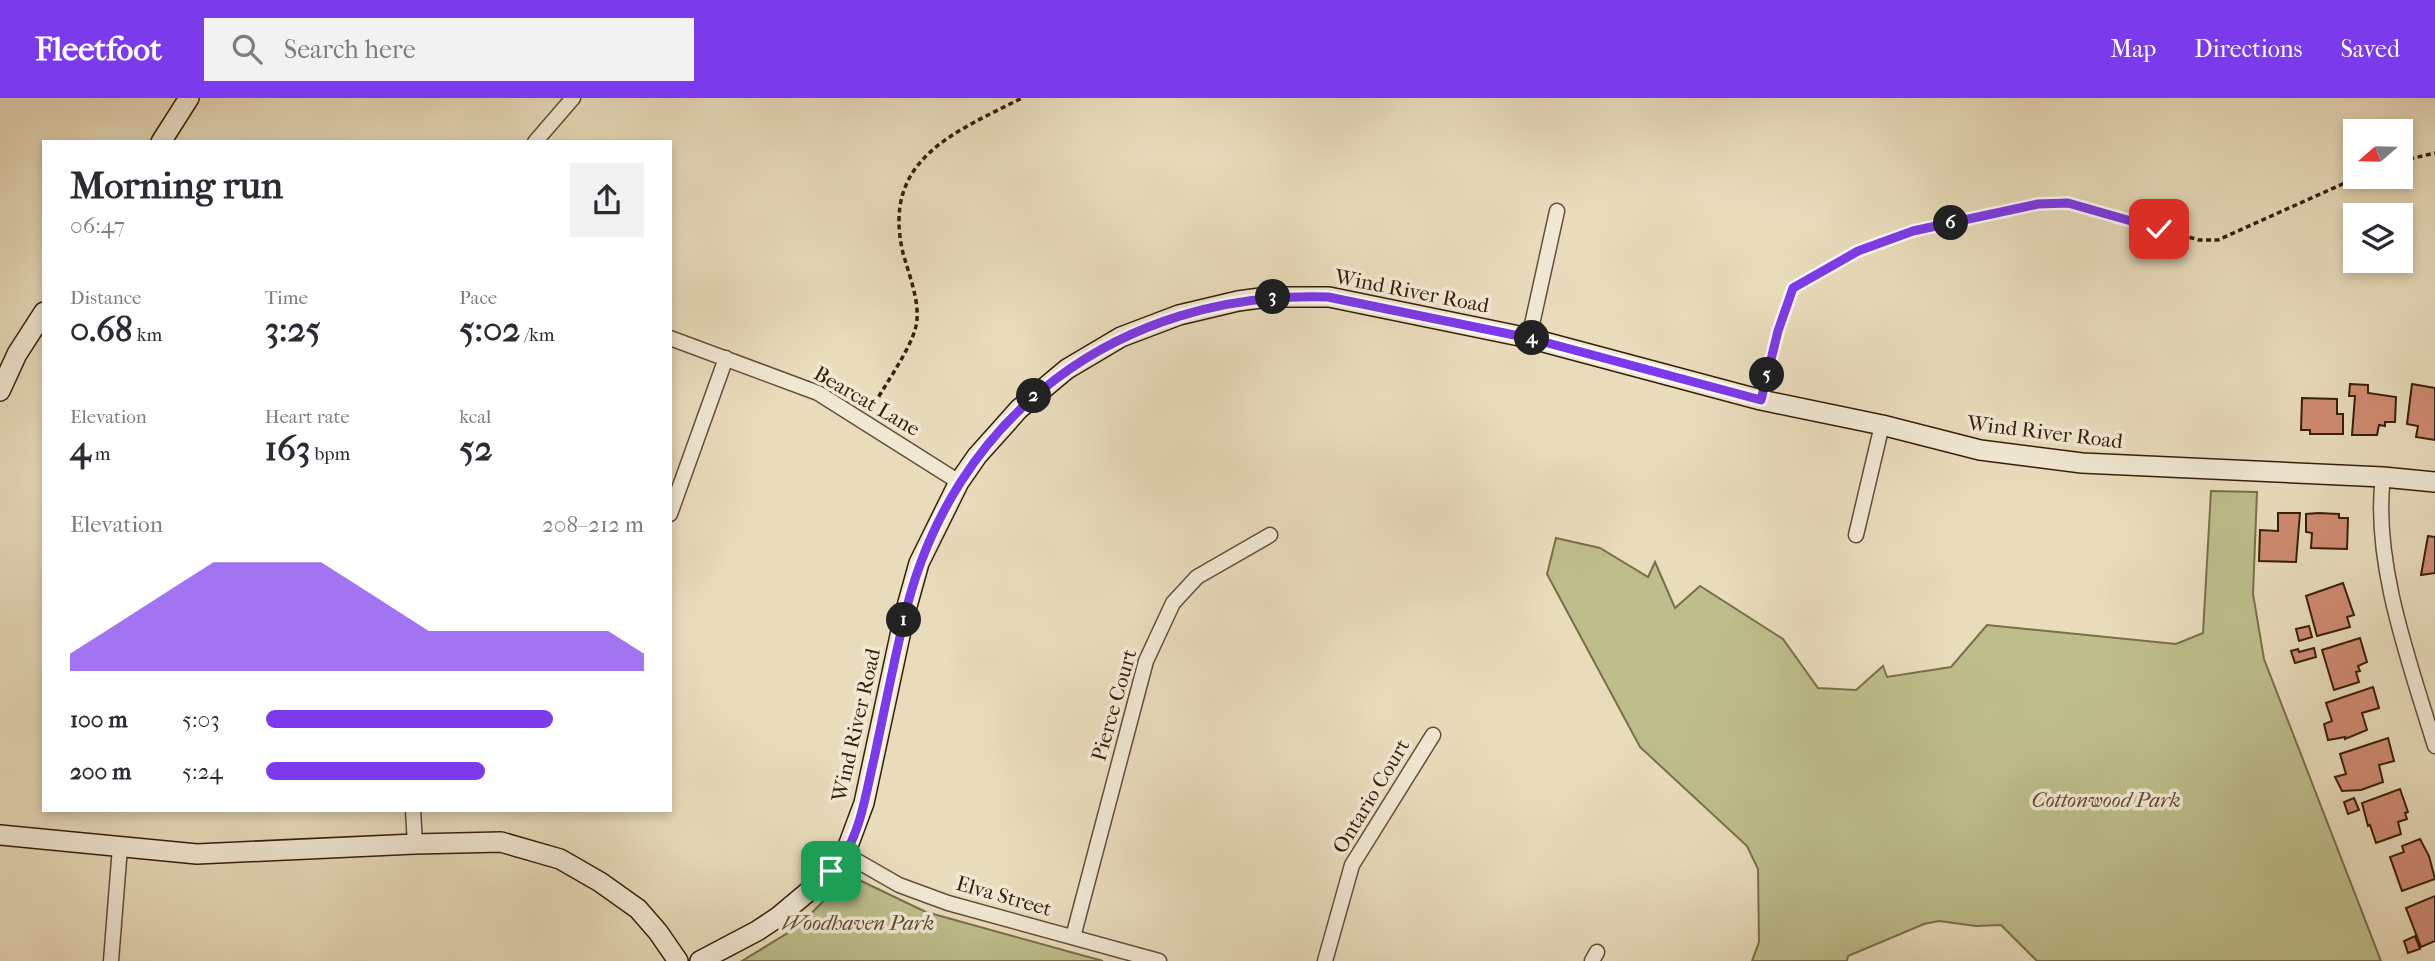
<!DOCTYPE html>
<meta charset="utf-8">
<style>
:root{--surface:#fff;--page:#f2f2f3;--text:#2b2b33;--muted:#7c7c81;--accent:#7c3aed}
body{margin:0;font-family:"IM FELL French Canon",serif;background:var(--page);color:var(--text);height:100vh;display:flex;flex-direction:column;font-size:26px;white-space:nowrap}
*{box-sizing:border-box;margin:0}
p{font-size:23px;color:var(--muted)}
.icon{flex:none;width:38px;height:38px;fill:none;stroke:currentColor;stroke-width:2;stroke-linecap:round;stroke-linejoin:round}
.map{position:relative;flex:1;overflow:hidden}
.panel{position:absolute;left:42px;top:42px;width:630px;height:672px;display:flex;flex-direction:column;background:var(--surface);border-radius:0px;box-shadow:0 4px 10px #0003}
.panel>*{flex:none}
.needle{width:46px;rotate:250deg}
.controls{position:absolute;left:2343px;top:21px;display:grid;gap:14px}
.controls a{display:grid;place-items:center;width:70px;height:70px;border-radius:0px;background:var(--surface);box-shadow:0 4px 10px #0003;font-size:35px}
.pin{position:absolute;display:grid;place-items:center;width:60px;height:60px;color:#fff;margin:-30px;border-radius:14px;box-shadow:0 4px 10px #0006}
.km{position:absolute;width:35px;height:35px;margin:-18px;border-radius:50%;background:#222;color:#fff;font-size:19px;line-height:35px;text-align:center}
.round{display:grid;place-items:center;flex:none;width:74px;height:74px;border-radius:0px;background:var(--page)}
.overview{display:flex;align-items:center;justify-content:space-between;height:119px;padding:0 28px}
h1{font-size:38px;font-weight:700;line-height:52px}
.stats{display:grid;grid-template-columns:repeat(3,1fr);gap:10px;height:119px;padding:7px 28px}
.stats div{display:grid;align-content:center}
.stats b{font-size:35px;font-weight:700}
.stats small{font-size:19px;font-weight:400}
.stats p{font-size:19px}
.chart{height:196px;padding:14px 28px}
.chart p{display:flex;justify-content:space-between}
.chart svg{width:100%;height:126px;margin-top:7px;fill:var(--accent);opacity:.7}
ul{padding:0 28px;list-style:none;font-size:23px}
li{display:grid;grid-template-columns:112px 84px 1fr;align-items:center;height:52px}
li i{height:18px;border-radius:9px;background:var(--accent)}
header{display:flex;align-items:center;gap:42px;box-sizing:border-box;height:98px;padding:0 35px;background:var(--accent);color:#fff}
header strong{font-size:33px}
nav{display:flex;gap:38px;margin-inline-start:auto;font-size:24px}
.search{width:490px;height:63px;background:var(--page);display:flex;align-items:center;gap:18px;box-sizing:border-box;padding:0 24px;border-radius:0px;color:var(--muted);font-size:26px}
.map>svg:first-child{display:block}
.green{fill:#bebe8b;stroke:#7a6e4a;stroke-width:2}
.building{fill:#cf8b71;stroke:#371e09;stroke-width:2}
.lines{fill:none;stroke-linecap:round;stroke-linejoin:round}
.street-casing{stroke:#644e36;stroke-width:17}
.secondary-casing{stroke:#371e09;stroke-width:22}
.path{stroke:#371e09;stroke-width:3.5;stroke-dasharray:5 3.5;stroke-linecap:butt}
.street{stroke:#f1e8d3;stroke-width:14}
.secondary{stroke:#f1e8d3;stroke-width:19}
.route-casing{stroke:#fff;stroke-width:14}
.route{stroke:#7c3aed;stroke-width:9}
.labels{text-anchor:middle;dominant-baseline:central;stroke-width:7;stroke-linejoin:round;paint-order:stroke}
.street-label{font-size:21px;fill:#371e09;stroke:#f1e8d3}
.park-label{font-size:21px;font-style:italic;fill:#604e30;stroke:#f1e8d3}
</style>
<header>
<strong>Fleetfoot</strong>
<div class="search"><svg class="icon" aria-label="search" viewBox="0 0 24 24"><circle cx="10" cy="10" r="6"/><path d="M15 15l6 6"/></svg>Search here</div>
<nav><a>Map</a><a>Directions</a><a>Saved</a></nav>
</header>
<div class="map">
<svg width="2435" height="863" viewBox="0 0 2435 863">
<rect width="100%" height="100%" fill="#e9dcbb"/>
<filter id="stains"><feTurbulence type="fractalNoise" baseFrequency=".00286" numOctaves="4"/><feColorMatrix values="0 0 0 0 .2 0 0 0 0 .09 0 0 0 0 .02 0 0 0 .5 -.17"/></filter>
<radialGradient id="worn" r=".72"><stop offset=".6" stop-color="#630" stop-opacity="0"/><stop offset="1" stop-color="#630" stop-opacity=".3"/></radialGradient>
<path class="green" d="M2211,393L2257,394L2253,496L2264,561L2381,863H2037L2001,827L1976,828L1939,823L1924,826L1848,858L1847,863H1752L1759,844L1758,771L1747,748L1640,649L1547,476L1556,440L1600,450L1648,479L1655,464L1675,510L1700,488L1783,541L1818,590L1856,592L1883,568L1887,579L1951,569L1987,527L2176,546L2203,535Z
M857,781L926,814L1103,863H742L799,828L839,787Z"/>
<path class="building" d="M2350,286L2368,287V295L2396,299L2395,324H2385V328L2379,327L2377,337H2352L2355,298H2349Z
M2412,286L2435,290V342L2416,339L2418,328L2407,326Z
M2302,300L2337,301V316H2343V336H2310V332H2301Z
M2278,415H2300L2296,464L2259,463L2260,432L2278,433Z
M2318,415L2339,416V420H2348L2347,451L2311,450L2312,435L2306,434V416Z
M2428,438L2435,439V475L2421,477Z
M2343,485L2354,517L2347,519L2350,529L2317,538L2306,498Z
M2309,528L2312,539L2299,543L2296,531Z
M2360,540L2367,564L2358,568L2360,573L2356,574L2359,584L2334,592L2322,552Z
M2314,550L2316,559L2295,565L2291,553L2298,551L2299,554Z
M2373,589L2379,610L2362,615L2367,632L2345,641V639L2328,642L2324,626L2332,623L2326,605Z
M2388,640L2394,663L2379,667L2383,684L2361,692L2342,693L2335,679L2346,676L2340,656Z
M2400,691L2408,714L2405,715L2407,721L2398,724L2401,736L2376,745L2370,727L2368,728L2362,705Z
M2354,700L2359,712L2348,716L2344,704Z
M2420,741L2429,758L2435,781L2402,793L2390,759L2404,754L2402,748Z
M2435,798V843L2421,849L2406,810Z
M2415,838L2420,851L2408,855L2404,843Z"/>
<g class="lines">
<g class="street-casing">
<path id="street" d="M535,44L573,0
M670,240L818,295L959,384
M1529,240L1557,113
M2383,379C2372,463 2410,566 2435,648
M670,416L726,260
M1856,437L1882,327
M413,712L415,746
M845,756L899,787L948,805L1159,863
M1073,839L1146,563L1173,505L1197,479L1270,437
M111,863L120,749
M1325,863L1352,767L1433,637
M1592,863L1597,854"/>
</g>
<g class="secondary-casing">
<path id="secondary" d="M161,44L189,0
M0,293L17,256L44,214
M0,737L197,756L415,746L501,744L560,761L600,784L638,811L658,834L678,863
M700,863L757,833L778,819L815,788L845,756L864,705L904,519L919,465L959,384L977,358L1019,311L1067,271L1121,239L1179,217L1238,203L1268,199H1329L1529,240L1761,302L1882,327L1980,352L2082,365L2383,379L2435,384"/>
</g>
<path class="path" d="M2401,63L2435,55
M1765,287L1778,233L1793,190L1858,153L1913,133L2038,106L2068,105L2199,142H2218L2358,79
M870,313C883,290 911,251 916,228C921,206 909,177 903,155C881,62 953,35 1022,0"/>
<use href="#street" class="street"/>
<use href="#secondary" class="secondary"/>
</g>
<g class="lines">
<g class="route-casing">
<path id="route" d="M831,773C835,767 841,762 844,757C861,732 867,690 874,661C884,614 893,568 904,521C951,317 1121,192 1328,199L1529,240L1761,302L1778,233L1793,190L1858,153L1913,133L2038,106L2068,105L2159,131"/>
</g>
<use href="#route" class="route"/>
</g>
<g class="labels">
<g class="street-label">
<text transform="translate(1412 193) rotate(11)">Wind River Road</text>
<text transform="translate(867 303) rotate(30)">Bearcat Lane</text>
<text transform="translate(2045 334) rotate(7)">Wind River Road</text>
<text transform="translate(1114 607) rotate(-74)">Pierce Court</text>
<text transform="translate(856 627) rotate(-77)">Wind River Road</text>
<text transform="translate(1371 698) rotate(-59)">Ontario Court</text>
<text transform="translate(1004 798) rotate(16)">Elva Street</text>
</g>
<g class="park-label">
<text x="2106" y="702">Cottonwood Park</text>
<text x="858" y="825">Woodhaven Park</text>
</g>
</g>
<rect width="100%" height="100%" filter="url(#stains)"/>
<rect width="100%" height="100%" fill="url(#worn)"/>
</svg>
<div class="controls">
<a><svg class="needle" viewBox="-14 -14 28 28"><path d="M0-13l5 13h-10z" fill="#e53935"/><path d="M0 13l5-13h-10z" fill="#7c7c81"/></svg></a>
<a><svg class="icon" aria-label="layers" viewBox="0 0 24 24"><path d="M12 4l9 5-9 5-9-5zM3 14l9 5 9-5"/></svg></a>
</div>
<div class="pin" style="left:831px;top:773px;background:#1e9e55"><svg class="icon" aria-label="arrive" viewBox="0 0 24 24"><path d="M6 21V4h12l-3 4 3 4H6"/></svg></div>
<div class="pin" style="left:2159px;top:131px;background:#d93025"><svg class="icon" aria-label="check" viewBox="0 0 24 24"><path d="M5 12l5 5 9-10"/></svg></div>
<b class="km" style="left:904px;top:522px">1</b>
<b class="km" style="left:1034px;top:298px">2</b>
<b class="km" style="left:1273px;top:199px">3</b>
<b class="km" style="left:1532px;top:240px">4</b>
<b class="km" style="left:1767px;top:277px">5</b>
<b class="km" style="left:1951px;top:125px">6</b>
<section class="panel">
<div class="overview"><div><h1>Morning run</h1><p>06:47</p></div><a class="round"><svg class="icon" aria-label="share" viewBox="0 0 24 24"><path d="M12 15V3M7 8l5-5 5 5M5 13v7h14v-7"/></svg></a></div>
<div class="stats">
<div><p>Distance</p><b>0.68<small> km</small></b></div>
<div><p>Time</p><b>3:25</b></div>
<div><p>Pace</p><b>5:02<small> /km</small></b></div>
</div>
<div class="stats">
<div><p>Elevation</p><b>4<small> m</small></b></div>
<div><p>Heart rate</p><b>163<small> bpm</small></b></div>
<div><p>kcal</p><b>52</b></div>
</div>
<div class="chart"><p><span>Elevation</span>208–212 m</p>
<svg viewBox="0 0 160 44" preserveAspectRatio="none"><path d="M0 44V38L10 30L20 22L30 14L40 6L50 6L60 6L70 6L80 14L90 22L100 30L110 30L120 30L130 30L140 30L150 30L160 38V44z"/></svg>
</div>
<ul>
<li><b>100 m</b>5:03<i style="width:76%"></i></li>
<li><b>200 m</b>5:24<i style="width:58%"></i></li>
</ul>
</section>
</div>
